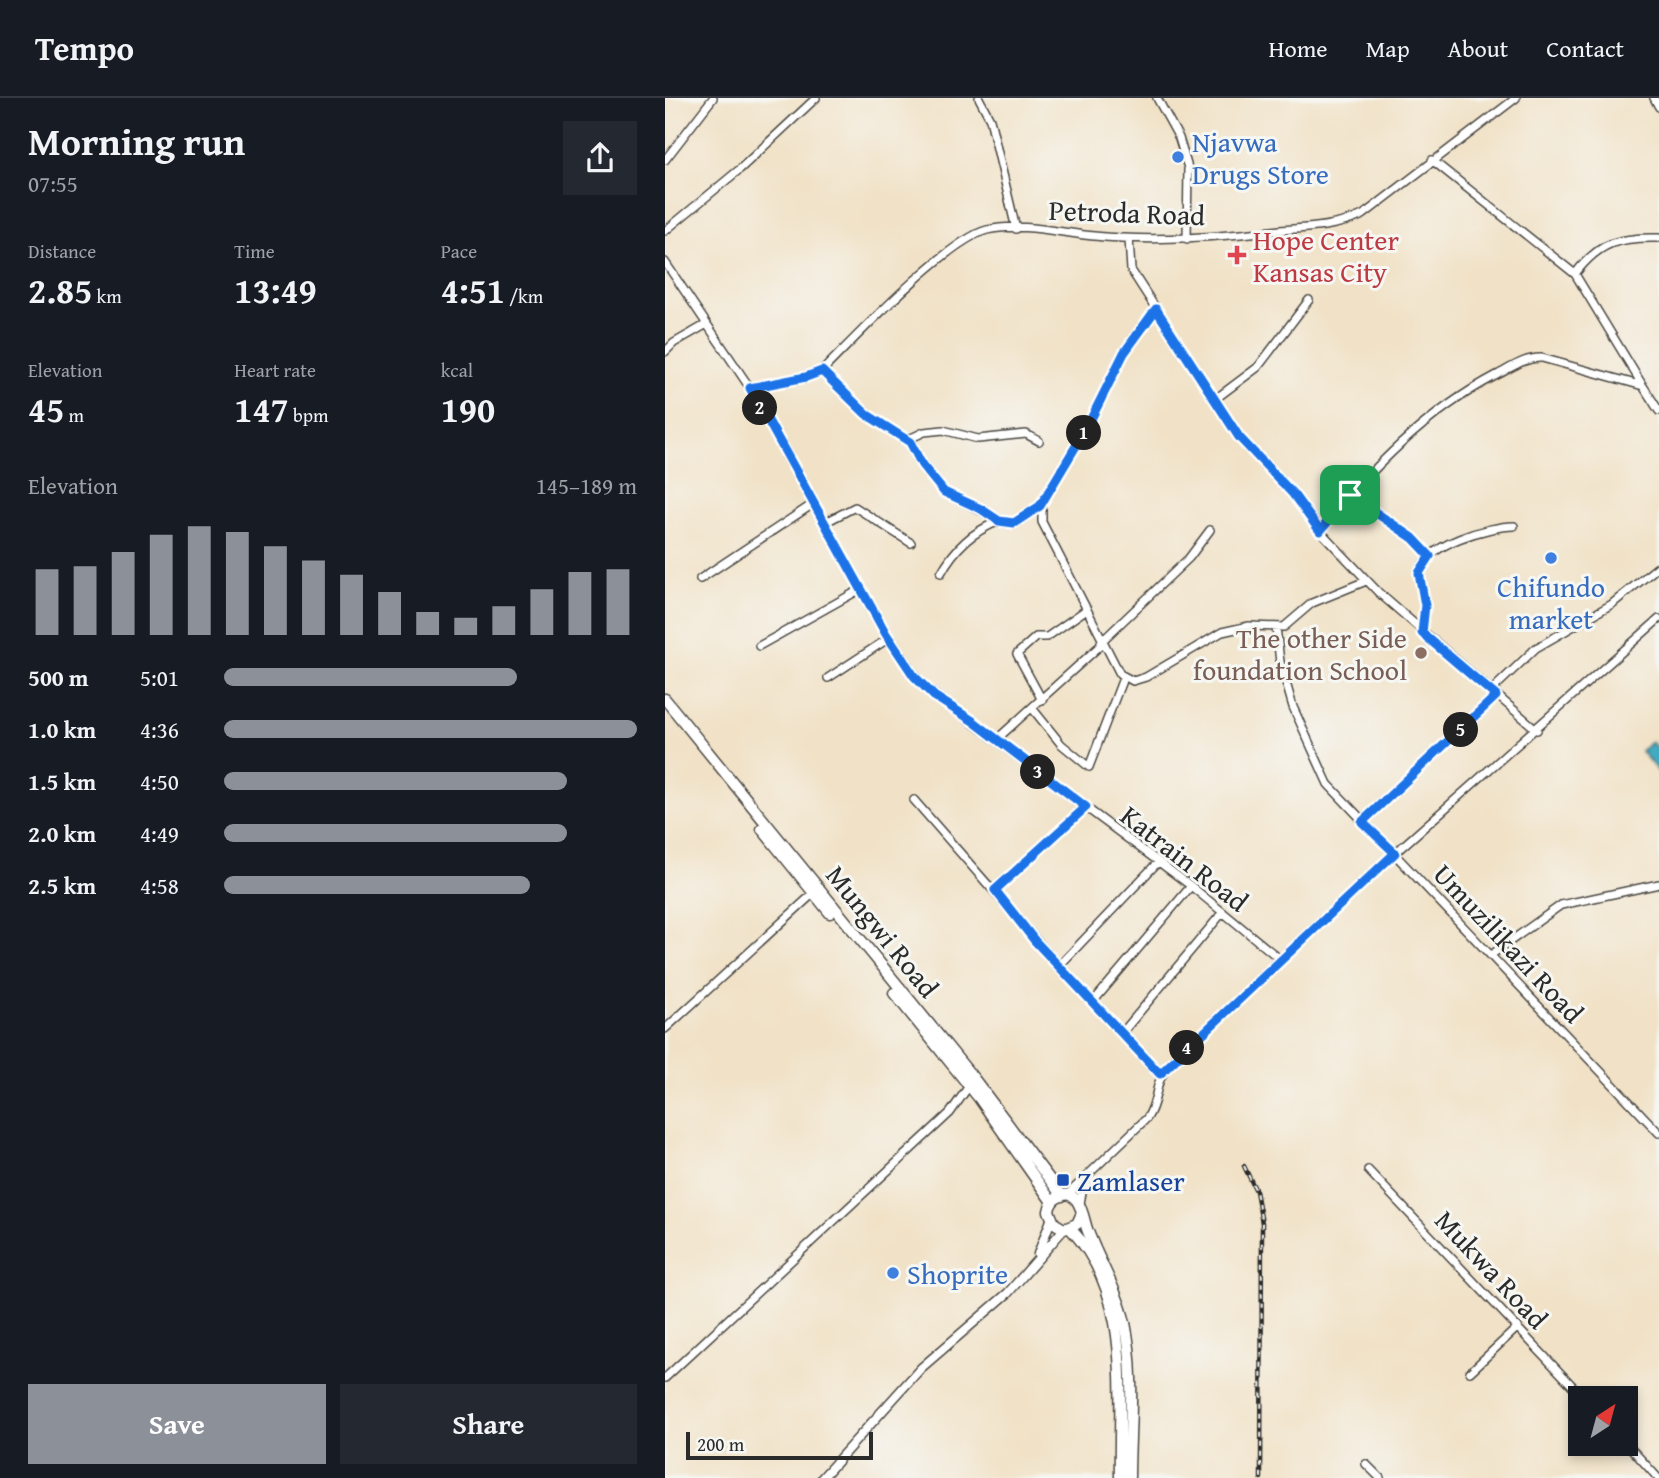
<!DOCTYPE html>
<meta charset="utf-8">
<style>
:root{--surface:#171b24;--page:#242831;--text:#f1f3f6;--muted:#9ea1a6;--line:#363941;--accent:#8c9099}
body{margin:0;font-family:"Gentium Book Plus",serif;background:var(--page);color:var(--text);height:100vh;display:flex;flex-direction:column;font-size:26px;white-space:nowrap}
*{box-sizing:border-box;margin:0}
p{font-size:23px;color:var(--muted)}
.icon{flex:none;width:38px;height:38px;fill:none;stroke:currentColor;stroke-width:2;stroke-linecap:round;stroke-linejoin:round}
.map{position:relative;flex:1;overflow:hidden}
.details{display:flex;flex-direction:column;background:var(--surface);width:665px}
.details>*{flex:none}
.needle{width:46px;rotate:36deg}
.fabs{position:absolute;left:903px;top:1288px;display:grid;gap:14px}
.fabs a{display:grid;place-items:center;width:70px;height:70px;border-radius:0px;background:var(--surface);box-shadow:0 4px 10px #0003;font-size:35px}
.scale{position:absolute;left:21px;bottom:18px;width:187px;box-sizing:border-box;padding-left:7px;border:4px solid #2b2b2b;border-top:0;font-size:19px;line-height:24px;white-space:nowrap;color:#2b2b2b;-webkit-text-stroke:5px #f6f6f2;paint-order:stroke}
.pin{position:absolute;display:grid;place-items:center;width:60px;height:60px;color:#fff;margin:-30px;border-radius:14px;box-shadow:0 4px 10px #0006}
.km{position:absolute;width:35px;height:35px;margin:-18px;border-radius:50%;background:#222;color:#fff;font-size:19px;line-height:35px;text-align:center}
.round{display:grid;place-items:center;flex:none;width:74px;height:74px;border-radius:0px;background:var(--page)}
.overview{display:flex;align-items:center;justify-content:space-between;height:119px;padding:0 28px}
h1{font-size:38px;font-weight:600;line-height:52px}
.stats{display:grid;grid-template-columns:repeat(3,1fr);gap:10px;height:119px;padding:7px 28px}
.stats div{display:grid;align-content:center}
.stats b{font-size:35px;font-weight:600}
.stats small{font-size:19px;font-weight:400}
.stats p{font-size:19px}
.chart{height:196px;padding:14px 28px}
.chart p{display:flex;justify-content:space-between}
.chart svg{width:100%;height:126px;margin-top:7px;stroke:var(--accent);stroke-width:6}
.primary-button{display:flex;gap:14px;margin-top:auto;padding:14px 28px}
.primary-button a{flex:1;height:80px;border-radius:0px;background:var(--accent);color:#fff;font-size:28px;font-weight:600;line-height:80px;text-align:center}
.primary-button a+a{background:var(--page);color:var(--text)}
ul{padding:0 28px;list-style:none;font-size:23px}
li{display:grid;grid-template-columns:112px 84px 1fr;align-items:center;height:52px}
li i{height:18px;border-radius:9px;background:var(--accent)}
header{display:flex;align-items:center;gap:42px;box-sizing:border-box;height:98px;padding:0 35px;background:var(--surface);border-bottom:2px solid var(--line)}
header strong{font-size:33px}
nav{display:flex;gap:38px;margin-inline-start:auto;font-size:24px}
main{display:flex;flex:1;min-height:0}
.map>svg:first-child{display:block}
.water{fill:#42abc2;stroke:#366b76;stroke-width:2}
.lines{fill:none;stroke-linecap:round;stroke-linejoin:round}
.minor-casing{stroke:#494642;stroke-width:10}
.tertiary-casing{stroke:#494642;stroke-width:11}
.secondary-casing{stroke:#494642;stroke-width:13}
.minor{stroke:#fff;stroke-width:7}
.tertiary{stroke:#fff;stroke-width:8}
.secondary{stroke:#fff;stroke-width:10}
.rail-casing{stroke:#2b2b2b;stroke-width:4.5}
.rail{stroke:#f6f6f2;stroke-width:2;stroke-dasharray:5;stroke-linecap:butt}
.route-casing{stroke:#fff;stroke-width:14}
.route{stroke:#1a73e8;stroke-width:9}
.shop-dot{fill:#3f7fe0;stroke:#f6f6f2;stroke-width:2.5}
.health-dot{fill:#e0444e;stroke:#f6f6f2;stroke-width:2.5}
.education-dot{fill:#8d6e63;stroke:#f6f6f2;stroke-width:2.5}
.transit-dot{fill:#1a4fb4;stroke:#f6f6f2;stroke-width:2.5}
.labels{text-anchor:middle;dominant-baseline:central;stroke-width:6;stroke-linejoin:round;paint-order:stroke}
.shop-label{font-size:28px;fill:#366cbe;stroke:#f6f6f2;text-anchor:start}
.street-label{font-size:28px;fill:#2b2b2b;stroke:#f6f6f2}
.health-label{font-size:28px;fill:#be3a42;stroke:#f6f6f2;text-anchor:start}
.education-label{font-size:28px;fill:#785e54;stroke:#f6f6f2;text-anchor:end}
.transit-label{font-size:28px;fill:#164399;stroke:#f6f6f2;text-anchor:start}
</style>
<header>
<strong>Tempo</strong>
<nav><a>Home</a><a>Map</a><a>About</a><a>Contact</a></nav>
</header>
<main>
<section class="details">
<div class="overview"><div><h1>Morning run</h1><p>07:55</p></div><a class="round"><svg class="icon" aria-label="share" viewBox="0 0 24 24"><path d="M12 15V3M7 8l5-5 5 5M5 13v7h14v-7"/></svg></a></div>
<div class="stats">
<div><p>Distance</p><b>2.85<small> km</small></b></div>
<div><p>Time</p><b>13:49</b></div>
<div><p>Pace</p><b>4:51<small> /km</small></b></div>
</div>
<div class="stats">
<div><p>Elevation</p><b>45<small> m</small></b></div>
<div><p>Heart rate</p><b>147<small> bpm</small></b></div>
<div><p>kcal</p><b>190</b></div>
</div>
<div class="chart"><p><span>Elevation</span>145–189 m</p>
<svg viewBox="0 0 160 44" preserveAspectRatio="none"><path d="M5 44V21M15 44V20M25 44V15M35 44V9M45 44V6M55 44V8M65 44V13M75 44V18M85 44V23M95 44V29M105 44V36M115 44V38M125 44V34M135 44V28M145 44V22M155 44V21"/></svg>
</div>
<ul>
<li><b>500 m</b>5:01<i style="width:71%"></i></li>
<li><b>1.0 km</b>4:36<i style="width:100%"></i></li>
<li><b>1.5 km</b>4:50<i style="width:83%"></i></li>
<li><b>2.0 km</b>4:49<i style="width:83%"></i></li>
<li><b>2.5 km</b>4:58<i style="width:74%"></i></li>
</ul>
<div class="primary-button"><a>Save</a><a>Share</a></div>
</section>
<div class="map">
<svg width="994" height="1380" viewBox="0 0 994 1380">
<rect width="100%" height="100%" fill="#f6f6f2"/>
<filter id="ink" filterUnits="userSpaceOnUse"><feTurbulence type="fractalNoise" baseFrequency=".0143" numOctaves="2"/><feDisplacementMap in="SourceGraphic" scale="14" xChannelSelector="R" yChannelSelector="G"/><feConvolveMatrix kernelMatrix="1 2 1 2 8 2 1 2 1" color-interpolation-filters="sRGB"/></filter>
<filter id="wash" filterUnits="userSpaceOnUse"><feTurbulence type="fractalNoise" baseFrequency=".00686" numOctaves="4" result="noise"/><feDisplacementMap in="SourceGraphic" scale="28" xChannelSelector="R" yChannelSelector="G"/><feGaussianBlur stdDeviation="1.57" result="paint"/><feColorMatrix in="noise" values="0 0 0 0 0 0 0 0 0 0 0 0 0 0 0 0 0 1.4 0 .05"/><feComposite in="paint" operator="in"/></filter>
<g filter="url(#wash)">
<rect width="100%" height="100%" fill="#f1e2c7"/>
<path class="water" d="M986,644L994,652V675L976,653Z"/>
</g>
<g filter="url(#ink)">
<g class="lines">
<g class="minor-casing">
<path id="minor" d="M314,0L325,21L351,131
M492,0L514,40L523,70L522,141
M989,0L994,9
M0,62L48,0
M767,62L910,176C935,143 955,139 994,140
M0,133L75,71L151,0
M464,141L466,172L574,339L628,396L655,433L714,495L872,632
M0,164L85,290L221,536L257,587L526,788L616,862
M910,176L978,288
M491,211L459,255L420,333L377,404V424L455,576L468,583L481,579L557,534L584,528L619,529L647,505L701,483
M0,254L9,245L42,226
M157,273L201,316L245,344L257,367L279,394L340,425L352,424L375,408
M85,290L141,279L157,273C190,240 281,143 322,132C355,124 396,135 429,138C491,144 553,139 615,132C643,130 672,129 698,117L851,0
M549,302L593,269L644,202
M242,342L259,334L278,332L313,341L361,336L374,343
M685,397L748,440L765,458
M159,425L190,409L246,445
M655,433C706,371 760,315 832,277C846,270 860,259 877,260L978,288L994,313
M276,475C290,450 307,434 334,423
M35,481L148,406
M611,529L615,564L628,609L663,686L994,1035
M757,535C759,524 761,513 759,502C758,493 753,483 755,475C759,446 825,428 849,428
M436,544L524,460L545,432
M94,548L196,491
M163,580L224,540
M826,593L871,550L947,506L994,468
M377,602L352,556L371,539H382L422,511
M367,610L396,646L424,669L458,580
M332,641L437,546
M249,702L394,868L493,764
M697,724L831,598
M330,792L421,709
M826,857L896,807L994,786
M394,868L495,977
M428,904L526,788
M0,931L152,792
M457,935L558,814
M703,1072L919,1300
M402,1097L482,1020C495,1001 487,986 505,966L730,755L994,521
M415,1105L420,1080
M805,1274L853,1229
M0,1280L285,1015L304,988
M961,1345L993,1380
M701,1366L715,1380"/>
</g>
<g class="tertiary-casing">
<path id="tertiary" d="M373,1156L386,1122
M157,1380L256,1270L343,1195L399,1131"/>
</g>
<g class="secondary-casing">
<path id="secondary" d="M0,601L309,981L397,1098
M97,731L165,815
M229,895L314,1000L387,1104
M417,1115L412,1126L399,1131L389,1125L384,1113C385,1107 387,1103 392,1100C414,1086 418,1119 422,1131C434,1164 452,1191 460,1225C471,1275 464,1330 464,1380
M405,1130C469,1198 453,1295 455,1380"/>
</g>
<use href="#minor" class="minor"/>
<use href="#tertiary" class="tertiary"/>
<use href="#secondary" class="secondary"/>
<g class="rail-casing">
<path id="rail" d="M579,1068L591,1093L597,1125L596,1380"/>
</g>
<use href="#rail" class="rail"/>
</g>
</g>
<g class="lines" filter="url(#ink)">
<g class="route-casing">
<path id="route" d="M491,211L574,339L628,396L655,433L685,397L748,440L765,458L754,475L760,507L757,535L831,598L697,724L730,755L495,976L370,843L330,792L421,709L308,623L269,598L249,578L221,536L85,290L141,279L157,273L201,316L245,344L257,367L279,394L316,411L334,423L349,425L375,408L420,333L459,255Z"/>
</g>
<use href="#route" class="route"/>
</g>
<g class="shop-dot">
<circle cx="513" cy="59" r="7"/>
<circle cx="886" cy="460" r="7"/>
<circle cx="228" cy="1175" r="7"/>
</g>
<path class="health-dot" d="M568.5 146.5h7v7h7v7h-7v7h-7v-7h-7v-7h7z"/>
<circle class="education-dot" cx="756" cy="555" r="7"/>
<rect class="transit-dot" x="391" y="1075" width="14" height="14" rx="3.5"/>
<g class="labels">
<g class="shop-label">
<text x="527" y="43">Njavwa<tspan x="527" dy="32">Drugs Store</tspan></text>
<text x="886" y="488" text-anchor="middle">Chifundo<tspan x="886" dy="32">market</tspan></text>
<text x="242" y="1175">Shoprite</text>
</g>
<g class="street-label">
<text transform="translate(462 114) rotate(2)">Petroda Road</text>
<text transform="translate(520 760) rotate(38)">Katrain Road</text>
<text transform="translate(218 833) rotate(51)">Mungwi Road</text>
<text transform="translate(844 845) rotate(47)">Umuzilikazi Road</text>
<text transform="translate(827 1171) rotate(47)">Mukwa Road</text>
</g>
<g class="health-label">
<text x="588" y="141">Hope Center<tspan x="588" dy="32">Kansas City</tspan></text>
</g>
<g class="education-label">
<text x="742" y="539">The other Side<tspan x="742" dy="32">foundation School</tspan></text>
</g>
<g class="transit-label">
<text x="412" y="1082">Zamlaser</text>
</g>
</g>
</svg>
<div class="fabs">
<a><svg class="needle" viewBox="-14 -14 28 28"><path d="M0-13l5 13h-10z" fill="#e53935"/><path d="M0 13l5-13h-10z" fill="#9ea1a6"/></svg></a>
</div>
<div class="scale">200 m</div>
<div class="pin" style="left:685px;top:397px;background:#1e9e55"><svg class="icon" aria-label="arrive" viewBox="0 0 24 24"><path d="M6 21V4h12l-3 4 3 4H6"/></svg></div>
<b class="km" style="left:419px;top:335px">1</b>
<b class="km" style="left:95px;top:310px">2</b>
<b class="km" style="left:373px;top:674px">3</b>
<b class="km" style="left:522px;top:950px">4</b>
<b class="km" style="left:796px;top:632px">5</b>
</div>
</main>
